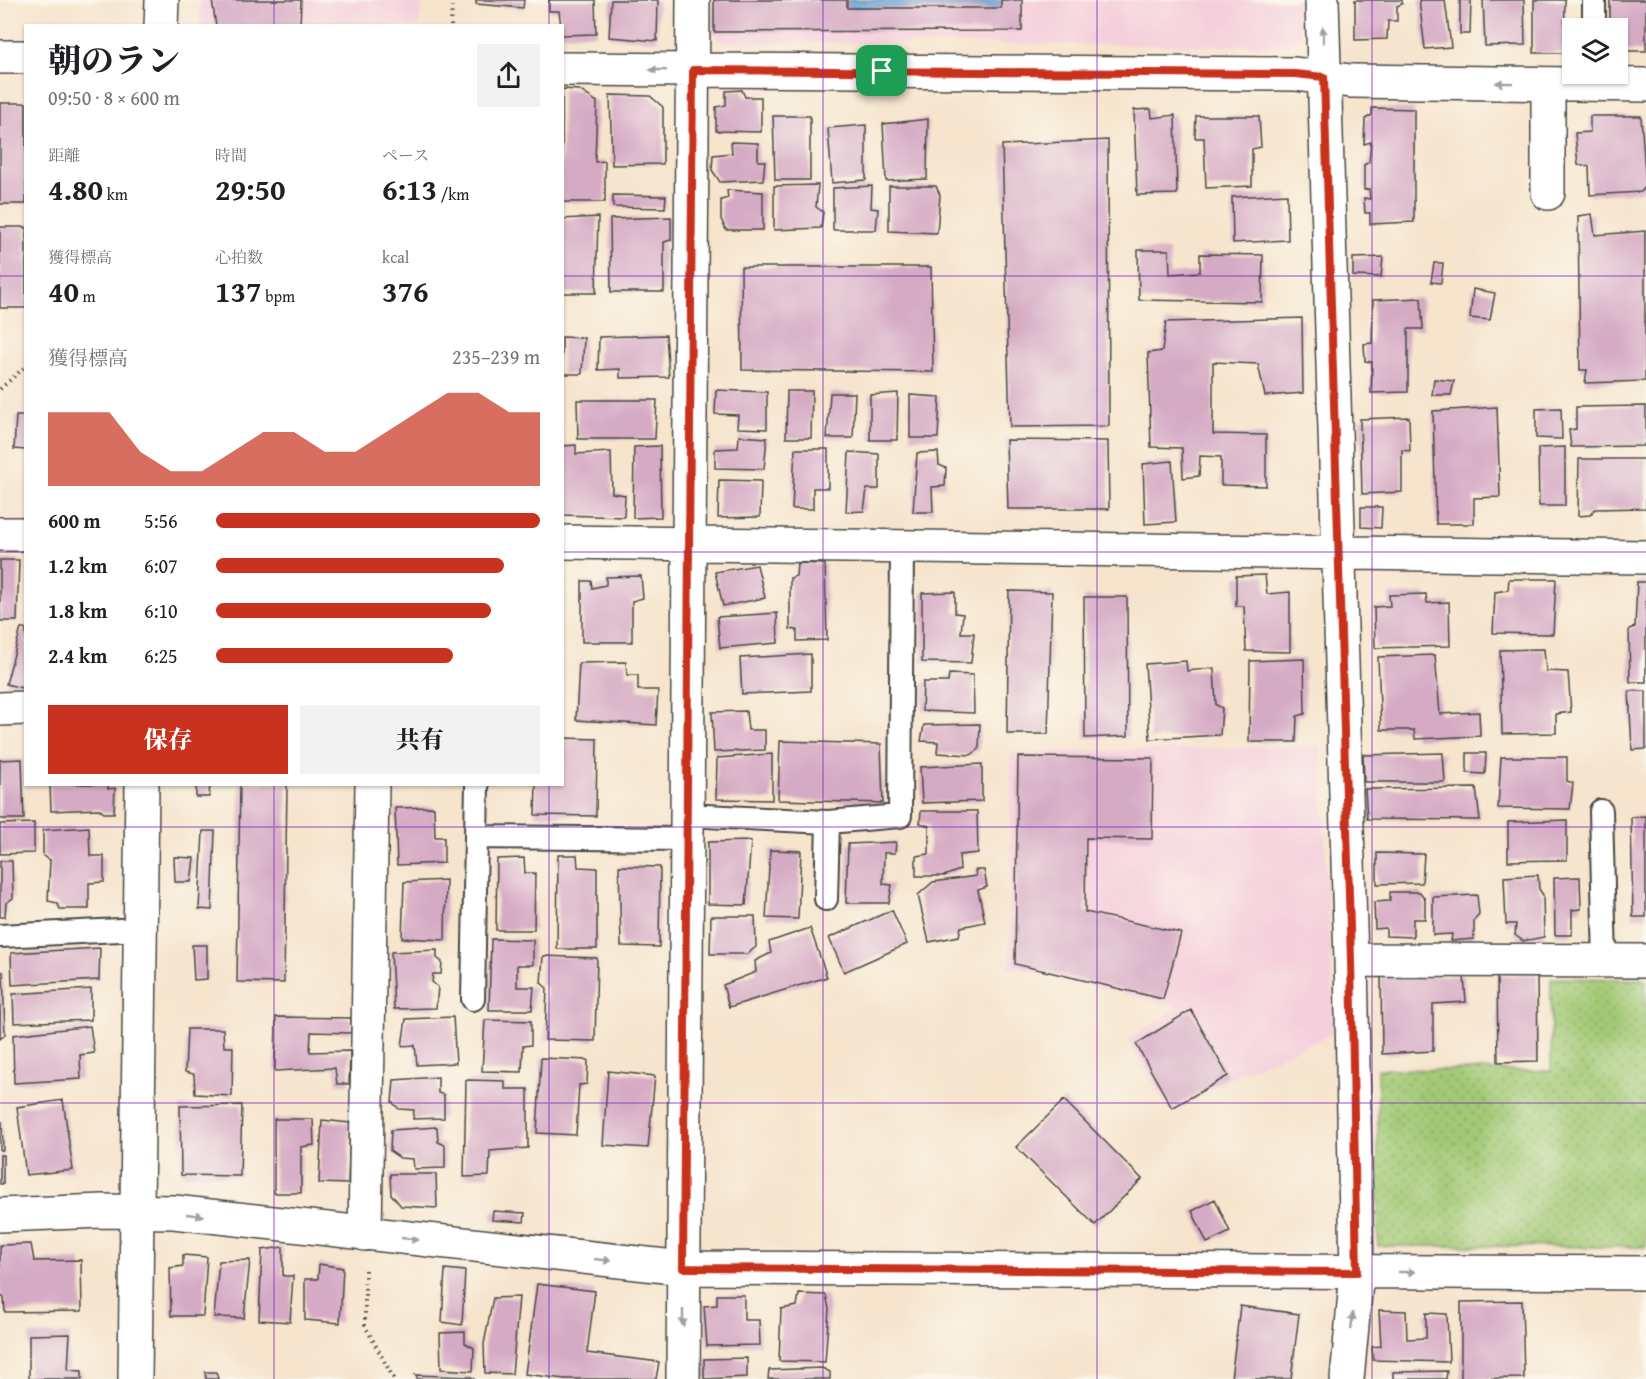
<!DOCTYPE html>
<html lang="ja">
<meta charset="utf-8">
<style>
:root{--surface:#fff;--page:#f2f2f2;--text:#202124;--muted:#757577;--accent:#c8321e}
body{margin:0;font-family:"Gentium Book Plus","Noto Serif JP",serif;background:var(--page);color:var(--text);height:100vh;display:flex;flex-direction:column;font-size:22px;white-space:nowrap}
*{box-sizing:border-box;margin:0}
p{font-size:20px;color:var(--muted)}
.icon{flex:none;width:33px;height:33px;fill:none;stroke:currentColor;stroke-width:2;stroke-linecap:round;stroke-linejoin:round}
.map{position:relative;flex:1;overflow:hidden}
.details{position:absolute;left:24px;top:24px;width:540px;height:762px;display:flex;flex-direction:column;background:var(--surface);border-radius:0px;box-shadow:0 2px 4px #0004}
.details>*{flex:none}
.buttons{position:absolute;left:1562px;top:18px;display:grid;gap:12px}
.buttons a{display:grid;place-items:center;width:66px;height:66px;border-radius:0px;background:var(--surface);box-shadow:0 2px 4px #0004;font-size:30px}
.pin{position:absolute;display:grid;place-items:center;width:51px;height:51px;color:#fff;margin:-26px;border-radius:12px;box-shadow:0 3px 9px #0006}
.round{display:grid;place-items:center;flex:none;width:63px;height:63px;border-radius:0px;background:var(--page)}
.overview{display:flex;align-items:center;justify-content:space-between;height:102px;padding:0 24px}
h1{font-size:33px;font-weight:800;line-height:45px}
.figures{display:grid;grid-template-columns:repeat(3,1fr);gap:9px;height:102px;padding:6px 24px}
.figures div{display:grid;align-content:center}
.figures b{font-size:30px;font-weight:800}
.figures small{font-size:16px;font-weight:400}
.figures p{font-size:16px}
.chart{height:168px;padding:12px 24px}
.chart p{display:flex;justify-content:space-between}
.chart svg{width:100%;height:108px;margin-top:6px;fill:var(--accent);opacity:.7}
.action{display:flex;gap:12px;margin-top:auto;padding:12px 24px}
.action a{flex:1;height:69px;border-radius:0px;background:var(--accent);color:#fff;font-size:24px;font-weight:800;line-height:69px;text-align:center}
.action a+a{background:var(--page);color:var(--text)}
ul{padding:0 24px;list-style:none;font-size:20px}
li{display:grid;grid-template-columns:96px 72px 1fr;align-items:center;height:45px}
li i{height:15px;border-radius:8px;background:var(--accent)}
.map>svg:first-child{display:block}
.built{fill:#f5cfdb}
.grass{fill:url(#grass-dots);stroke:#667a50;stroke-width:1.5}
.water{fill:#66a2d7;stroke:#486681;stroke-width:1.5}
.building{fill:#d5aac4}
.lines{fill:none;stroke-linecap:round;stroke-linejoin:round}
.lane-casing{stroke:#494743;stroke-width:26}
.street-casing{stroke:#494743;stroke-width:36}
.secondary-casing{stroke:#494743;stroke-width:36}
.path{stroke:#494743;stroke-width:4;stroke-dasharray:1.5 4.5;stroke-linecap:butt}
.lane{stroke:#fff;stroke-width:22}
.street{stroke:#fff;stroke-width:33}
.secondary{stroke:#fff;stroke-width:33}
.oneway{fill:#a0a0a0}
.route-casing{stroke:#fff;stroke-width:12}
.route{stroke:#c8321e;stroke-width:8}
.grid{fill:none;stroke:#7b2cbf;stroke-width:1.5;stroke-opacity:0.55}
</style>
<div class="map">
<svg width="1646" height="1379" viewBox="0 0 1646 1379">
<defs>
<pattern id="grass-dots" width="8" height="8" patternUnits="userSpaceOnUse" patternTransform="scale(1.5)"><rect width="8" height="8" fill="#a2c974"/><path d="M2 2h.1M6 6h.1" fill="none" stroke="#84a35f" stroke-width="1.8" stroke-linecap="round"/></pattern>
</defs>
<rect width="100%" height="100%" fill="#fbf7ec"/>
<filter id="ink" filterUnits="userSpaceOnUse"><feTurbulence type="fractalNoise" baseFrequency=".0167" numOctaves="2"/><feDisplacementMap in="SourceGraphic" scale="12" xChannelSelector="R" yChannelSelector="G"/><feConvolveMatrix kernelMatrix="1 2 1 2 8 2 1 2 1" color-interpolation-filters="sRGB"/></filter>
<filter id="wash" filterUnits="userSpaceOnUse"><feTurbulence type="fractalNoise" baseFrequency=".008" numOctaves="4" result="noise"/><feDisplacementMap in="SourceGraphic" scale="24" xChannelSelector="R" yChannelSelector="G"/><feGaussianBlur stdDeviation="1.35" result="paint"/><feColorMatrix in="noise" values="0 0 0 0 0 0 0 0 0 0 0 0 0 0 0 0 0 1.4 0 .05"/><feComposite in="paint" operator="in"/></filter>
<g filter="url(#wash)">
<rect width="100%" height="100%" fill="#f6e4cc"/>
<path class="built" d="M200,0H424L418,26L200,25Z
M712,0H1300L1301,36L1284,46L721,42L712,33Z
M1320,746L1335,1033L1238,1074L1171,1114L1128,1039L1180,1007L1009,967L1011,753Z"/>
<path class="grass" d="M1551,978L1646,979V1247L1378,1246V1069L1551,1071Z"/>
<path class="water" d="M847,0H1001V8H847Z"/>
<g id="blocks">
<path class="building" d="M212,0H301L300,26H216Z
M476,0H524L523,8L476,4Z
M549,0H595L596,34L562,35L559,11H549Z
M611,0H658L657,41L609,37Z
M714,0H847V8H1001V0H1022V31L714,32Z
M1355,0H1402V4L1397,6V21H1388L1387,39L1355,40Z
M1419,0H1445L1451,47L1425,49Z
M1460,0H1471L1470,34H1460Z
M1483,0H1524L1525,45L1485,46Z
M1534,0H1565L1564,53H1534Z
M1610,0H1646V51H1617V28H1610Z
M562,89L579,90L597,102L595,162L605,161V202H562Z
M742,90L745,97H761V132L716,131V107L726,105V91Z
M610,95L650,96L663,107V164L612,165Z
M0,103H26V204H0Z
M1372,108L1414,109V222L1370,224V213H1365L1364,198L1370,199L1369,189L1364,190V165L1369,162L1371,142L1364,144L1365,119L1372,115Z
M1151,109L1152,118L1175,115L1177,194L1137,195L1134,110Z
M773,116H810V180H775Z
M1196,116H1259L1261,147L1252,149V186L1206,188L1204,138H1195Z
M1590,116H1641L1646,186L1641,192L1590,195L1589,166L1578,165L1575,133L1590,132Z
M928,119L927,179L886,181L883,124Z
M866,125V180L832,183L828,128Z
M1108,140L1109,426L1010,427L1002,145Z
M731,142L758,143V161H765L763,180L720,182L712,170L713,155L732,153Z
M818,185L816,207L823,212L821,228L774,230V186Z
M872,186L871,208L878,209L876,230H833V188Z
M889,186H936L940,195L937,233L889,231Z
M727,190L763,192V230H726L721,219V200L728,198Z
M1287,194L1288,240L1233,243L1232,197Z
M613,195L666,196L665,208L613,207Z
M1592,214L1595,235L1645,231V381L1585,383L1587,370H1580L1578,216Z
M598,217L596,293H562V219Z
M671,217V240L664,242V292H611L610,219Z
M0,227H26V308H0Z
M1138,250H1169L1170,274L1200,272V254L1263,255L1262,302L1139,300Z
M1383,257L1381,277L1353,276V258Z
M1434,263H1443L1441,283L1431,282Z
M741,267H931L933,372L742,370Z
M1473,289L1495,293L1490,320L1470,318Z
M1421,298L1423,329H1408V392L1371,393L1372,362L1365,361L1364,344L1372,343L1373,300Z
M1302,318L1303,393L1265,396L1258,364L1213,362V434L1266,435V486L1221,485V457L1200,456L1199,476L1183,478L1182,448L1151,447L1148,353L1162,351L1166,322Z
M666,335L669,377L620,378V369L598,370L599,337Z
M562,337L584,338L582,374H562Z
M1434,379L1454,381L1451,395H1432Z
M716,390L767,392V429L737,428L738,415L715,414Z
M787,391H812L811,438H786Z
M830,393H855L853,438H827Z
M898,393L897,440H870V395Z
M910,395L940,397L938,438H910Z
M577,400H657L655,439H578Z
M1646,406V442L1643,446L1571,447L1569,430L1576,429V407Z
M1497,407L1500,497L1474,498V524H1436L1433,411Z
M1561,408L1562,439L1536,438V409Z
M16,416H26V450L14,449Z
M1409,417L1410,451L1402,450V492L1362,494L1360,419Z
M739,436L767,438L764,469L715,468V449L738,448Z
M1006,440L1108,441L1109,509H1008Z
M576,445V454L611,452L612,493L625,495L624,517L562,515V446Z
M660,446L661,517L633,518L634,447Z
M1565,447V506H1539L1538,448Z
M795,449H828V488H813V509H792Z
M849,452L879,454V489H867L864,511L846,512Z
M938,452L939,465L946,468L945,486L932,487L933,512H913L917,453Z
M1579,459H1646V508L1595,509L1590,515L1578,516Z
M1172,461L1176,522L1145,524L1143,464Z
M719,480L761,481L760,517L718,518Z
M1361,507H1382L1381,528L1361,527Z
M0,560H19L17,621H0Z
M797,563L825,564L827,640L797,641V630L790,629V578L796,576Z
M757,565L765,598L723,606L715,572Z
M1265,575L1267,594L1290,592V652L1246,651L1244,606H1236V576Z
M641,576L643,598L632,601V642H582V581H591L592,588L606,585V577Z
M1509,579H1556L1553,634L1493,633L1495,592L1508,590Z
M1637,582H1646V682H1630L1629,629L1635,627Z
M1009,591L1052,592L1048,734H1007Z
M955,592V613L963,614L961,633H974L971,663L922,662V593Z
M1426,594L1427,603L1449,602L1450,646L1375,648L1374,607L1390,606L1389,595Z
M1084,597H1127L1128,736L1085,738Z
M777,613L778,643L720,648L717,617Z
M21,628L26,629V689L6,684Z
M1544,649L1546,671L1568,672L1571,712L1556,714V733L1502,734L1500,650Z
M811,654V691L742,694L740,658Z
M1435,655L1440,714L1479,712L1480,736L1415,739L1414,730H1381L1378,657Z
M1304,659L1305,714L1297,716L1296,742H1249L1250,661Z
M1186,661L1187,671L1214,668L1216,705L1222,708L1220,735L1150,739L1145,664Z
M626,662L627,675H638V690H658L656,725L576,720L579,663Z
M949,674L973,675L974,713L922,711L923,682H948Z
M1629,691H1646V749L1632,750Z
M746,711L748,730H765V750L714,752L712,712Z
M980,724L979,749L971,755L937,753L938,742L921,741L924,725Z
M562,738L597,739L596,816L535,815L536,784H562Z
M780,741L881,744L883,803L778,800Z
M1443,753L1445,782H1364L1363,755Z
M1467,753H1486L1485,774L1467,773Z
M772,754V800L716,799L717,758Z
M1018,757L1153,758L1152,839L1086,838L1085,912L1181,933L1163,999L1015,964Z
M1501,757H1567V781L1573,783L1570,809L1498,808Z
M22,759L24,819H0V760Z
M982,764V801L922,803L920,767Z
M50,784H108V789L115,788L114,813H104L99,809L51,811Z
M196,784H210L209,797H196Z
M240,784H287L284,983L237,982Z
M1476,788L1480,820L1367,819L1365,789Z
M434,807L435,837H444V863L397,865L395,808Z
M921,811H977L978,853L959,855L960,870L944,876H916V856L929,854V826L920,823Z
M1646,816V917H1633L1631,817Z
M1567,820V860L1508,861V822Z
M34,823V853L0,854V824Z
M89,827L90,856H104V882L89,883V909H60L57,903L48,901L50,860L43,856V830Z
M203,831H215L212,910L199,909Z
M751,841L746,905L708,904V842Z
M896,842L895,853H884L883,884L892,885L889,903H846L848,844Z
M770,850L801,851L798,919L766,918Z
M1377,853L1424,854L1422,883L1377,884Z
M558,855H577L578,867L597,868V949H557Z
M174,857L194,858L191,882H175Z
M524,858L525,873H535L534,930H496L497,859Z
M0,861H12L13,898L6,903L5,917H0Z
M619,866L660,867L659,947L621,946Z
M975,870H984L987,887L978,890L985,922L961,927L959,936L929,942L918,895L933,882L976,876Z
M1538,875L1539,889L1543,895L1544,937L1523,941L1515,935L1516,924H1506L1504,877Z
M1580,877L1581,909L1572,910V935H1555L1554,878Z
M446,880L445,940L402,938L404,882Z
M1390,892H1420L1425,899V919H1413V937L1386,936V928L1375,929L1374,902L1390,901Z
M1477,895L1479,914L1474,920V939L1451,941L1452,934L1433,935V897Z
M892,910L907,944L844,972L829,938Z
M711,916H755L756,947L747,954H710Z
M810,928L827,977L729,1007L723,985L756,972L755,961L771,953L769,942Z
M491,939L533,940V965H517V987H534L532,1010H489Z
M192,945H207V979L194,980Z
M100,948L99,980L12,985L11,953Z
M437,950V958L442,962L441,974H433L432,982L438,987L436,1008L394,1009L391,952Z
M543,956L597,958L595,1041L545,1040L547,988L541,983Z
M0,972H3L5,1035L0,1039Z
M1537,974L1538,1061L1498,1062L1497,976Z
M1464,976L1466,1002L1433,1004V1051L1382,1054L1381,977Z
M91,989V1020L14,1023L13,994Z
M1191,1010L1228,1076L1172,1108L1136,1044Z
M276,1017L351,1018V1033L311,1032L310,1052L350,1051L349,1084H337L335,1068L275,1071Z
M453,1017L456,1063L417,1065L415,1045L402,1046L406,1019Z
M485,1020L531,1021V1045L523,1046L522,1072L482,1071Z
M90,1026L94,1053L80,1055L81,1079L14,1083L13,1035Z
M187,1029H223L224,1047H233L232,1096L195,1094L194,1074L185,1072Z
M541,1058L588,1060L587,1084L579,1085L576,1135L537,1133Z
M608,1071L655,1076L648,1148L603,1145Z
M438,1077V1093L444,1095V1118L413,1119L414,1110L399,1109L392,1102L394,1080Z
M466,1080L505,1081V1089H528V1148L490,1151L489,1176L464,1177Z
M63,1100L73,1170L26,1175L17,1107Z
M1064,1100L1142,1179L1095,1225L1016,1147Z
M242,1105L240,1176L181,1175L180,1106Z
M274,1119H313L314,1145L301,1147V1193H274Z
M322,1120L350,1123L348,1184L319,1183Z
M2,1122L3,1150H0V1123Z
M437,1127L438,1142L445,1145V1168L414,1169L413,1159L400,1158L390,1151L391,1130Z
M0,1155H3V1184H0Z
M390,1174H436L437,1208L401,1206L391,1194Z
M1215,1199L1230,1232L1207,1243L1192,1211Z
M493,1211L525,1213L524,1222L492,1220Z
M31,1244L34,1261L81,1260L82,1311L5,1312L4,1298L0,1295V1245Z
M283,1247V1276H293L290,1322L259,1320L262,1250Z
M183,1255L207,1257L203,1316H171L170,1268L183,1266Z
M250,1260L244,1318L214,1317L219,1261Z
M319,1264L343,1268L340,1323L305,1320V1279H318Z
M445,1269L465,1271L462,1325L442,1322Z
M537,1284L595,1291L587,1353L659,1362L656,1379H565L525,1374Z
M799,1294L826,1295L829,1309L825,1362L779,1361L781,1309L797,1306Z
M717,1295H744V1320H759L760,1345L707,1346L704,1306L717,1305Z
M519,1297L512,1374L485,1373L484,1344L493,1298Z
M1522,1301L1524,1378L1461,1379V1302Z
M1240,1306L1299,1314L1291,1379H1231Z
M1379,1310L1406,1311L1407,1339L1426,1338V1313L1447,1314L1449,1362L1373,1360L1372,1347L1381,1346Z
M465,1332V1343L474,1348L473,1371L441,1369L440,1333Z
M70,1334L68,1370L82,1371V1379H29V1335Z
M747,1358V1377L704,1379V1359Z
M822,1368L830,1372V1379H768L769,1370Z
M1447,1371L1446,1379H1393V1372Z
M205,1372H216L218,1379H206Z
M415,1375L471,1377L474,1379H418Z"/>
</g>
</g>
<g filter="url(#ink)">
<use href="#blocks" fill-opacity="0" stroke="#494743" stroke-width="1.5"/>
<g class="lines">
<g class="lane-casing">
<path id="lane" d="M1594,28V0
M1601,811L1605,961
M686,815L828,822L900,816L902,547
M476,837L685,839
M826,899L828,822
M0,936L140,929
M473,999L477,784"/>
</g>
<g class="street-casing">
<path id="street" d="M1322,0L1351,960L1357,1272L1347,1379
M0,57H26
M562,69L1295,74L1351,81L1646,85
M1548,193V84
M0,534H26
M562,542L1646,557
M0,709L26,708
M1351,960L1646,961
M0,1215L103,1211L174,1212L683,1268L1646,1273
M365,1234L372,784
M683,1379L693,0"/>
</g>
<g class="secondary-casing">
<path id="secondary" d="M161,26L162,0
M135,1379L142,784"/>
</g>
<path class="path" d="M451,26L452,0
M0,389L26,366
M365,1270V1326L394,1379"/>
<use href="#lane" class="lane"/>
<use href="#street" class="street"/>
<use href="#secondary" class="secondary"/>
</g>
<defs><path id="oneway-solid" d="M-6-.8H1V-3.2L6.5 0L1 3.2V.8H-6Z" transform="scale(1.5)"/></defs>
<g class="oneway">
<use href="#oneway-solid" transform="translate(1323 35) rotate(-92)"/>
<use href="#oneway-solid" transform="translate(658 70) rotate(-179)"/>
<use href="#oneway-solid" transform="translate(1504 83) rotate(-179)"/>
<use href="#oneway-solid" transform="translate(195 1215) rotate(6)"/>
<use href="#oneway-solid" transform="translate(410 1239) rotate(6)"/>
<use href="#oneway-solid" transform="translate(603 1260) rotate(6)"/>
<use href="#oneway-solid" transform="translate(1407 1272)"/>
<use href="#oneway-solid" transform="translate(683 1318) rotate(90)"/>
<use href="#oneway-solid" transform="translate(1352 1321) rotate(-84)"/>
</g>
</g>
<g class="lines" filter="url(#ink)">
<g class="route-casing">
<path id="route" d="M693,70L1295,74L1324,77L1351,960L1357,1272L683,1268Z"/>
</g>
<use href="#route" class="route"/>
</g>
<path class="grid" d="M274,0V26M549,0V26M823,0V1379M1097,0V1379M1372,0V1379M0,276H26M562,276H1646M0,552H26M562,552H1646M274,784V1379M549,784V1379M0,827H1646M0,1103H1646"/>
</svg>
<div class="buttons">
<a><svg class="icon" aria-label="layers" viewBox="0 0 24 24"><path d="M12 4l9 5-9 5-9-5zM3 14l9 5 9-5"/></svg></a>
</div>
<div class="pin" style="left:882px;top:71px;background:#1e9e55"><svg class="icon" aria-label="arrive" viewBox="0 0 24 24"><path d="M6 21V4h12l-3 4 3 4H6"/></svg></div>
<section class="details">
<div class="overview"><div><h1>朝のラン</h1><p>09:50 · 8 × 600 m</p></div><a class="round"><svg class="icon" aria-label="share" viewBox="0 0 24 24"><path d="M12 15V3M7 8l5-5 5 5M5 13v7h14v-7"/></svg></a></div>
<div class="figures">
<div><p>距離</p><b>4.80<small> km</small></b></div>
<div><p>時間</p><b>29:50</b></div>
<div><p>ペース</p><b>6:13<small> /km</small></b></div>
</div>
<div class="figures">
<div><p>獲得標高</p><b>40<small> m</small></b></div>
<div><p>心拍数</p><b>137<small> bpm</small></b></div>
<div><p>kcal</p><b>376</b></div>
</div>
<div class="chart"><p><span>獲得標高</span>235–239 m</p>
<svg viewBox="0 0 160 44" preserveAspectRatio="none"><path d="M0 44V14L10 14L20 14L30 30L40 38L50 38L60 30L70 22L80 22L90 30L100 30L110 22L120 14L130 6L140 6L150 14L160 14V44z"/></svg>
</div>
<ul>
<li><b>600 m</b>5:56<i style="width:100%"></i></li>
<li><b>1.2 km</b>6:07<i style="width:89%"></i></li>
<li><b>1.8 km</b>6:10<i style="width:85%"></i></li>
<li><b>2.4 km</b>6:25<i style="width:73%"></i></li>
</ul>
<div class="action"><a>保存</a><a>共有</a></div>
</section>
</div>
